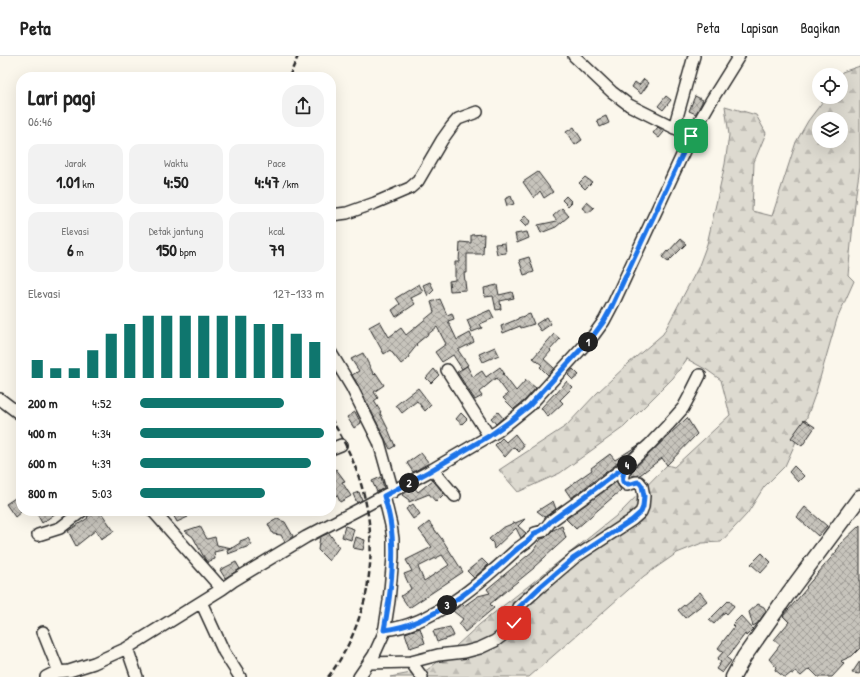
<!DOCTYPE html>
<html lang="id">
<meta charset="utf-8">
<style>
:root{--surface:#fff;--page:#f2f2f2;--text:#222;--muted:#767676;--line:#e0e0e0;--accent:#0f766e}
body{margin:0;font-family:"Patrick Hand",sans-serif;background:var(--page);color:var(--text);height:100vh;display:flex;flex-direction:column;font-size:15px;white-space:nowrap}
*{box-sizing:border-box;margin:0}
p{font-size:13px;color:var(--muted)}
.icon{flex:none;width:22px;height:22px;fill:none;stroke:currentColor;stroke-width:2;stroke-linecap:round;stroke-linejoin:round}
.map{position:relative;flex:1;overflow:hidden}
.drawer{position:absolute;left:16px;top:16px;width:320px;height:444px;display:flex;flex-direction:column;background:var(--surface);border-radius:16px;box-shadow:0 4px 16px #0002}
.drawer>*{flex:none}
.fabs{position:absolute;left:812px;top:12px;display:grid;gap:8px}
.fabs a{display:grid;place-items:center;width:36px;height:36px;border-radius:50%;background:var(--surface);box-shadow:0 4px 16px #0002;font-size:20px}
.pin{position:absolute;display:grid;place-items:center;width:34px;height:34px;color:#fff;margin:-17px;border-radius:8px;box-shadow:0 2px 6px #0006}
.km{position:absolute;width:20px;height:20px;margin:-10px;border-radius:50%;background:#222;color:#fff;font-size:11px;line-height:20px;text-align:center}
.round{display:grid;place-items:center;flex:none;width:42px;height:42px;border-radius:16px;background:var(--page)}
.head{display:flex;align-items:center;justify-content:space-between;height:68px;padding:0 12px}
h1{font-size:22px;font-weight:700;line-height:30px}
.figures{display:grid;grid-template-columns:repeat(3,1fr);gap:6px;height:68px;padding:4px 12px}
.figures div{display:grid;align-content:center;border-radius:10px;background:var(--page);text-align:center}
.figures b{font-size:17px;font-weight:700}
.figures small{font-size:11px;font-weight:400}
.figures p{font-size:11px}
.chart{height:112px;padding:8px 12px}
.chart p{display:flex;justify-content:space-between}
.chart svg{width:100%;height:72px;margin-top:4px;stroke:var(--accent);stroke-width:6}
ul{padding:0 12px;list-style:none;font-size:13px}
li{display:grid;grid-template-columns:64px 48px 1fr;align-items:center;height:30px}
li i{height:10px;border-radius:5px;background:var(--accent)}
header{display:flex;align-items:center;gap:24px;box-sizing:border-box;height:56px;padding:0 20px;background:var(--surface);border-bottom:1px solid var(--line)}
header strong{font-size:19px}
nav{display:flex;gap:22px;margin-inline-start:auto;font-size:14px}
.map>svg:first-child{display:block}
.forest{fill:url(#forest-firs);stroke:#84827e;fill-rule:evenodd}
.building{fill:url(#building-cross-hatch);stroke:#2b2b2b;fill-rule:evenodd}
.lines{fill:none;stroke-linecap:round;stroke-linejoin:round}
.minor-casing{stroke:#2b2b2b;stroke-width:14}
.major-casing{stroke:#2b2b2b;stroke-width:17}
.minor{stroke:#fbf7ec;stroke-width:11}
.major{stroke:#fbf7ec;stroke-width:14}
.rail{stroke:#2b2b2b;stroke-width:2.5;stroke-dasharray:6 3;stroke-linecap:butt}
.route-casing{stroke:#fff;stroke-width:8}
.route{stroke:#1a73e8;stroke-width:5}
</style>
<header>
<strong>Peta</strong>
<nav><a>Peta</a><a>Lapisan</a><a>Bagikan</a></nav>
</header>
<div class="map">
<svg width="860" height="621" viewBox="0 0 860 621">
<defs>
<pattern id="forest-firs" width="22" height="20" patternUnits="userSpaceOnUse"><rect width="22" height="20" fill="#dddad0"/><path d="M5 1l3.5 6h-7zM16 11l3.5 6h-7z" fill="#bebbb3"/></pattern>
<pattern id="building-cross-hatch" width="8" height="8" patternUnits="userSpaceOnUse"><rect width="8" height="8" fill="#c7c4bc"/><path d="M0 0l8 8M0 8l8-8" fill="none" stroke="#a29f99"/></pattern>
</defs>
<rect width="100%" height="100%" fill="#fbf7ec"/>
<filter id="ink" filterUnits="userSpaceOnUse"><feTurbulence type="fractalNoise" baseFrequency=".025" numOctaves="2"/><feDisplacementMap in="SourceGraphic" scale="8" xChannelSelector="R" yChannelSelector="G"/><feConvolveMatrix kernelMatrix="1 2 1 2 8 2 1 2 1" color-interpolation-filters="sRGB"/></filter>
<g filter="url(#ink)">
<path class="forest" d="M860,10V111L856,137L848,219L854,225L837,263L816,336L807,361L785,410L764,431L747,458L721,486L702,487L677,497L644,520L529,621H390L427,614L444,601L480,568L517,539L621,456L667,409L674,411L730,359L721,324L707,314L687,303L673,322L624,371L560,417L518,436L499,414L566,370L597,337L629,307L663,278L698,212L707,188L725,108L729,79L725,50L756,59L766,77L754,106L752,155L772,160L796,86L808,65L826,41H841V19H840L842,16ZM819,63H841V85H819Z"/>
<path class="building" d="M644,23L649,27L641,38L632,31L635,26L639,29Z
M666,40L671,44L663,54L658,50Z
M695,40L703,44L696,58L689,55Z
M606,60L609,67L600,71L597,64Z
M574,71L582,84L575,89L566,76Z
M658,71L664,76L659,82L653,77Z
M538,116L553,136L544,142L540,135L534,142L523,126Z
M585,121L592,126L585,133L579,127Z
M511,140L514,148L507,150L505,143Z
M566,140L572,146L568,150L562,144Z
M587,146L594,152L588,157L582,152Z
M562,152L569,160L556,171L541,177L538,169L557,165L553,160Z
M525,160L531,165L526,171L520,165Z
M527,176L529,182L517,187L515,178Z
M484,178L483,198H467V217H464L466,234L450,235L449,225L455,224V206H459L460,186L471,187V179Z
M680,183L686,188L668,206L662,201L667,195L668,196Z
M505,187L506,197L497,198L495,188Z
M529,201L534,216L524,219L519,204Z
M430,226L434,234L428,240L423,229Z
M419,228L423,236L411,242L415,248L396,261L392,254L400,248L396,242Z
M497,229L499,239L512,236L514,242L500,245L501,253L496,254L493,240L485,241L484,232Z
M440,243L447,259L452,257L454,263L448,265L457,284L470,277L474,286L458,294L468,309L462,313L453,299L442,306L435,296L446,288L437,271L416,288L417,289L409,299L410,301L401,308L390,294L384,298L369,271L380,265L389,281L401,272L406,279L434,256L431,246Z
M490,254L494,262L480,268L482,272L472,276L467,264Z
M530,258L534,268L521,272L520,270L503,277L501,270L518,263V262Z
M547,261L551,268L541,275L536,268Z
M554,278L560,283L550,294L551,295L544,303L554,312L548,319L540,311L542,309L533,302Z
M495,291L499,299L483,306L479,298Z
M363,297L374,319L376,317L384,329L374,336L378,342L374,345L381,356L380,357L388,373L395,390L390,393L358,329L352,319L359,315L351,303Z
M467,310L473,321L482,315L486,321L500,311L504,317L503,318L516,335L526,324L536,332L524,345L514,353L503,342L508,338L496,322L479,336L482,340L475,344L457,316Z
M434,313L439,319L431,327L426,322Z
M573,313L579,319L573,324L568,319Z
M567,325L573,331L560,344L563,347L548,361L541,352L555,337L556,338Z
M418,332L431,349L425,355L417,345L402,357L396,349Z
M355,356L361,367L354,372L347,361Z
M498,356L503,362L496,368L491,362Z
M461,357L467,363L462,368L456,363Z
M687,362L697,378L667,409L662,402L640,419L632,420L631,419L633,413Z
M804,364L815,371L802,390L791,382Z
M515,378L524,390L519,396L514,391L505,401L495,389L502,382L506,386Z
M640,388L622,404L618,407L616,406L617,408L571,442L565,433L592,414L591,412L610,398L615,404Z
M421,397L429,407L413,416L407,407Z
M794,410L804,420L798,426L789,416Z
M336,413L345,425L342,426L351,440L340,446L337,439L331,443V416Z
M381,421L384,432L377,436L372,425Z
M433,424L444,438L436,446L429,438L409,446V444L402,439L414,431L418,436Z
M616,426L621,434L576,473L566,463Z
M359,436L362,444L357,447L353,438Z
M18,440L21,443V456L15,461L6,448Z
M553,445L556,453L545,461L537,455Z
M413,448L420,458L413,463L406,453Z
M805,451L827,470L818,480L797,461Z
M41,455H59L42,467L37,458Z
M96,455H100L114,475L101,483L96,474L76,490L68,475L88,462L87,461Z
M171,455H183L188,461L177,466Z
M277,463L285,466L293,480L285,486L281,479L273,478L268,468Z
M525,463L518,470L526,477L521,482L516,472L494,493L493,487L489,483L502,472L514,467V466L515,467Z
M429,466L444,486L463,516L409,552L401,540L411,533L404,518L412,515L406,504L432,491L419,474ZM442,499L449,509L424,525L418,511Z
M860,469V592L852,600L841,605L844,608L832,621H818L810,613H809L801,620L795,615L793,618L791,617L786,621H784L775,614L776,611L769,603L780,589L774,584L789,566L783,560L807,532L806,531L812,524L837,495H836L840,490L839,489Z
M200,470L207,483L215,481L217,489L232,492L214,496L215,503L207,506L205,503L193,481L185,475Z
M345,470L354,473L351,484L342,481Z
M562,470L566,482L534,511V512L490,548L494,552L465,576L459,568L463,563L453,555L462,548L464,550L478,540L490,537L487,533L533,495L541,483L545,482L553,474Z
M329,477L339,491L329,505L318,494L320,481Z
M356,481L365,484L363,494L353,492Z
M248,482L252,489L228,498L227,495L240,487V485Z
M762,497L771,506L761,517L751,508Z
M482,503L488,509L474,522L467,515Z
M236,506L240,513L225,522L220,514Z
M700,536L707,545L685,562L678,554Z
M729,544L734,550L727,558L725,556L714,568L709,564Z
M758,548L764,551L766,555L758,567L753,570L749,556Z
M741,560L753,573L746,580L745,578L727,602L731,605L722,617L716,613L721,606L717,603L723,596L718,592L734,571L732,569Z
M450,571L454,580L437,586L433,575Z
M420,572L425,587L410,592L405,577Z
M860,605V618L852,617Z"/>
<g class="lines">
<g class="minor-casing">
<path id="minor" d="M574,0L612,36L629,49L691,80
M674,72L694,0
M331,159L347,157L375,147L410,132L418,125L442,84L452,70L458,63L477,56
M331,297L352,332L379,386L393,436
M447,314L489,380
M0,343L21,359
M331,393L341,389
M433,414L455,440
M153,455L222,533L233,525L306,481L367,449L428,416L498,375L529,350L572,303L593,280L604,265L614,246L691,80L711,45L739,0
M38,479L60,472L82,455
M201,546L224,596L240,621
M384,574C433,569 480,527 515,495C521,489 531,485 535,477L543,475L551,465L600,430L627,409L649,389L668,369L683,352L690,339L700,319
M43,576L59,616
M127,592L137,621
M411,606L422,621
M369,607L411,606L438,599L465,596L480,592L495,585L503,579L514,567L518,551L539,532L574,502L632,464L641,456L643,451L644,440L642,430L639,426H636L627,429C619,424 624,416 627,410
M46,621L56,616L69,615L94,607L127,592L222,533
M359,621L374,599L384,577L389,545L393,501V483L391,469L384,440"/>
</g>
<g class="major-casing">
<path id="major" d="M733,621L744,601L788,538L860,441"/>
</g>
<use href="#minor" class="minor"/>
<use href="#major" class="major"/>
<path class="rail" d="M289,21L298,0
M328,621C342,603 352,583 359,562C363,550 367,538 368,526C377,468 362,412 331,363"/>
</g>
</g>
<g class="lines" filter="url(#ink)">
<g class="route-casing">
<path id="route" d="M514,567L518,552L539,532L574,502L632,464L641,456L643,451L644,440L642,430L639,426C635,426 633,428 629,428C617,429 625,414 627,409C603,427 579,445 555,462C546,468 546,474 535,477C531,485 521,489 515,495C480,527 433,569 384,574C390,542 396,503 391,471C390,461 387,450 384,440L428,416L489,380L509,366L529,350L593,280L604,265L610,254L691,80"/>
</g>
<use href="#route" class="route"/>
</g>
</svg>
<div class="fabs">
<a><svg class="icon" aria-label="locate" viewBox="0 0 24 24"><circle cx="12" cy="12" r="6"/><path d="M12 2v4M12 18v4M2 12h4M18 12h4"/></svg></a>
<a><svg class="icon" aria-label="layers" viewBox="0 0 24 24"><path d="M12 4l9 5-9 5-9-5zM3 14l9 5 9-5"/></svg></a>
</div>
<div class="pin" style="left:691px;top:80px;background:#1e9e55"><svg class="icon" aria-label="arrive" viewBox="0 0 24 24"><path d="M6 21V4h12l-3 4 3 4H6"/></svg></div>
<div class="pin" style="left:514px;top:567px;background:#d93025"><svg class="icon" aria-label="check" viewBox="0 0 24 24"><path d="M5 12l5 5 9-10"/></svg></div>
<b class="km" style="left:588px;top:286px">1</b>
<b class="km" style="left:409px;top:427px">2</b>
<b class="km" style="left:447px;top:549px">3</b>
<b class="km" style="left:627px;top:409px">4</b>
<section class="drawer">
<div class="head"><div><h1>Lari pagi</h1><p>06:46</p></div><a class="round"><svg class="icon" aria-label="share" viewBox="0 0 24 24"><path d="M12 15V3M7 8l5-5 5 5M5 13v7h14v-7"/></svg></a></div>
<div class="figures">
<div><p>Jarak</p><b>1.01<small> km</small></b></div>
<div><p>Waktu</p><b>4:50</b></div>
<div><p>Pace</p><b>4:47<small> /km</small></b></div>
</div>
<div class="figures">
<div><p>Elevasi</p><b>6<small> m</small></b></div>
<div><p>Detak jantung</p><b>150<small> bpm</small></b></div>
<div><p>kcal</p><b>79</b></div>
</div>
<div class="chart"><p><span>Elevasi</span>127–133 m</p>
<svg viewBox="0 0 160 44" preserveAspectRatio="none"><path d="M5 44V33M15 44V38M25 44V38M35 44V27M45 44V17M55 44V11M65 44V6M75 44V6M85 44V6M95 44V6M105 44V6M115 44V6M125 44V11M135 44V11M145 44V17M155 44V22"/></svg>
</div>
<ul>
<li><b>200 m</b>4:52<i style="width:78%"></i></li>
<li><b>400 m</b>4:34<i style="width:100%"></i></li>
<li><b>600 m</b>4:39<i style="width:93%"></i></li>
<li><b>800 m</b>5:03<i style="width:68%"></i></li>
</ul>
</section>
</div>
